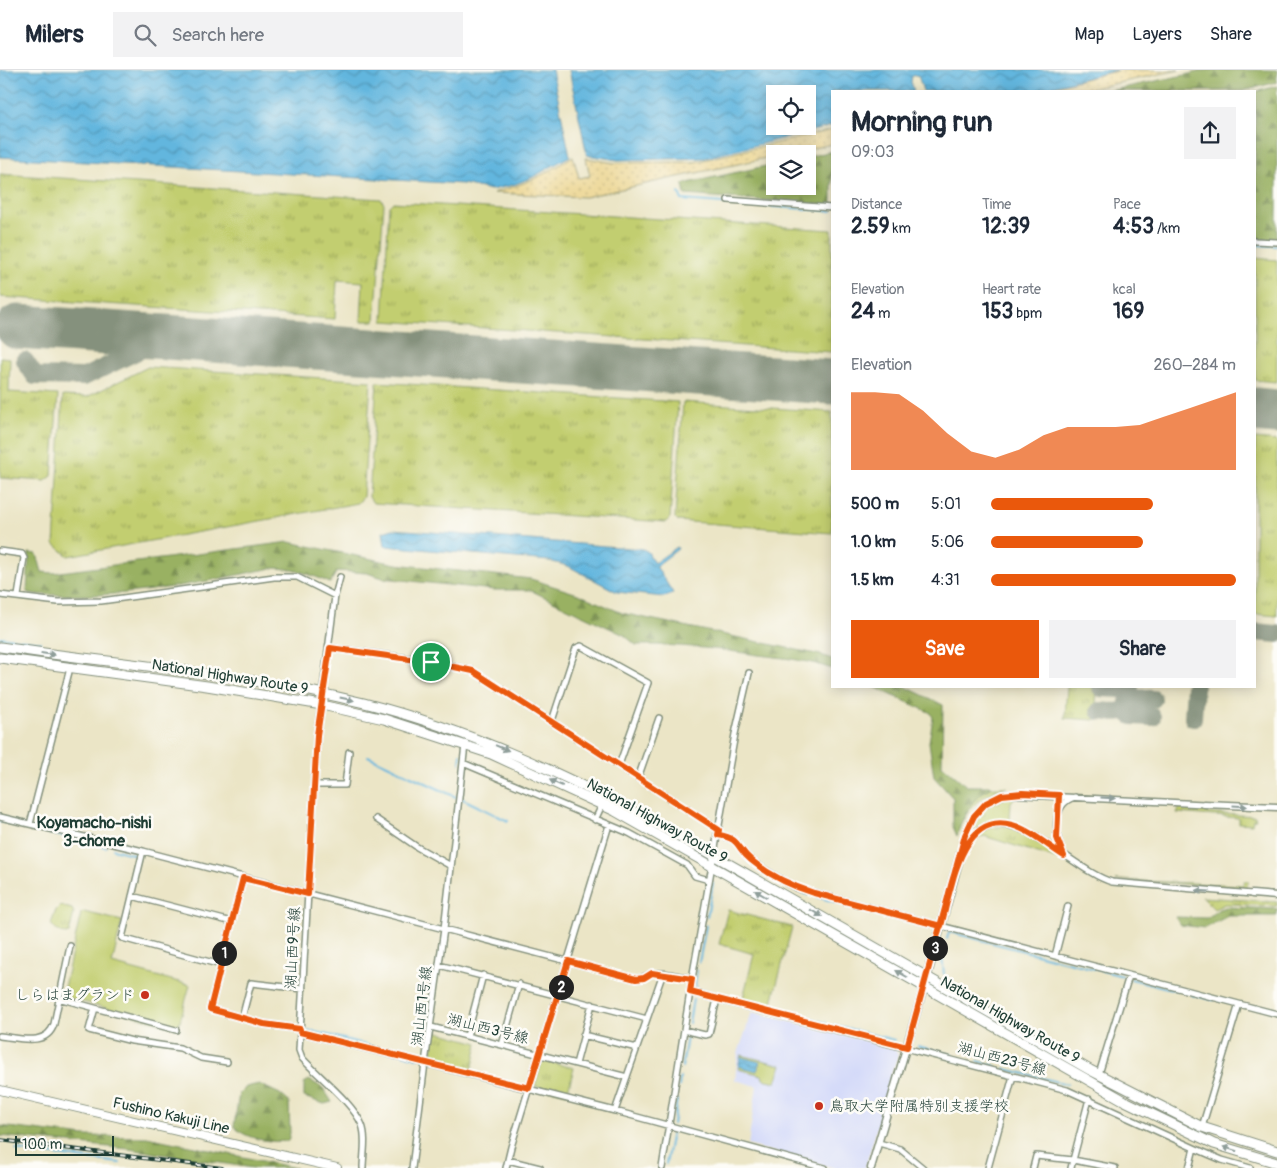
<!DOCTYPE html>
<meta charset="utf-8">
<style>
:root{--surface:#fff;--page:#f2f2f3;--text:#1f2937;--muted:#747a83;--line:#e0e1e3;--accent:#ea580c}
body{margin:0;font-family:Pangolin,"Klee One",sans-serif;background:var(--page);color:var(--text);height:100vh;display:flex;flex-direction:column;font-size:19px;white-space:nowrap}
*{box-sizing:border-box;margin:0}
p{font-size:16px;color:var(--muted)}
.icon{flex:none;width:28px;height:28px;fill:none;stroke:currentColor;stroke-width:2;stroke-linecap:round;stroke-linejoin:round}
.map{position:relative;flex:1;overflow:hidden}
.side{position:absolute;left:831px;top:20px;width:425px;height:598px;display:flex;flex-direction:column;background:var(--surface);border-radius:0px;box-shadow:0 2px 12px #0003}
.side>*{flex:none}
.controls{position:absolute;left:766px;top:15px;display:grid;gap:10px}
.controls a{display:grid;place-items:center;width:50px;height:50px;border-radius:0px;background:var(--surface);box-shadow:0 2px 12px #0003;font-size:25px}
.scale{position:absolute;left:15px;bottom:12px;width:99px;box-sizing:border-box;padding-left:5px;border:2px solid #1f3d34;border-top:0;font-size:14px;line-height:18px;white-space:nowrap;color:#1f3d34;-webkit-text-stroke:4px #fdfcf7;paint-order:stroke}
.pin{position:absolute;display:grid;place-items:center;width:42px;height:42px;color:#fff;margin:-21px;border:2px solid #fff;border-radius:50%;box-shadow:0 1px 5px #0007}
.km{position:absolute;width:25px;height:25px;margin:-12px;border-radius:50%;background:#222;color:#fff;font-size:14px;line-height:25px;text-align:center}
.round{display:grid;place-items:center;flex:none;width:52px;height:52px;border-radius:0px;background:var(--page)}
.summary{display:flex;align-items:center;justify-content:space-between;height:85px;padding:0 20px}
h1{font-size:28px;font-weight:700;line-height:38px}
.stats{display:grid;grid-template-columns:repeat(3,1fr);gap:8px;height:85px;padding:5px 20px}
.stats div{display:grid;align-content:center}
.stats b{font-size:21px;font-weight:700}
.stats small{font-size:14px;font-weight:400}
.stats p{font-size:14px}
.chart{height:140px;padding:10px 20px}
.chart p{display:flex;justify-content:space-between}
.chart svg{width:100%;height:90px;margin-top:5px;fill:var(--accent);opacity:.7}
.button{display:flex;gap:10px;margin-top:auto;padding:10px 20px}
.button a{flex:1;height:58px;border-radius:0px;background:var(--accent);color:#fff;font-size:20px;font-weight:700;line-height:58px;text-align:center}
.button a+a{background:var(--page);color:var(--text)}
ul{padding:0 20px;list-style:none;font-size:16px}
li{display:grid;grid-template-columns:80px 60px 1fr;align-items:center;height:38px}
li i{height:12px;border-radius:6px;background:var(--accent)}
header{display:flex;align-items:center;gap:30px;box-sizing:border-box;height:70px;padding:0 25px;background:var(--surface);border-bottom:1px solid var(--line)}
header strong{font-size:24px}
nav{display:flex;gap:28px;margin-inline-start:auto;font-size:18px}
.search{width:350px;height:45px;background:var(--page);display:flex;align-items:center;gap:12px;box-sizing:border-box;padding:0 18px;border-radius:0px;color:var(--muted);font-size:19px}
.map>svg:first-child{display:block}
.built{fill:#d3d9f9}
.grass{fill:url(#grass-tufts);stroke:#708652}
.forest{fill:url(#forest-firs);stroke:#5c774b}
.sand{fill:url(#sand-dots);stroke:#868c69}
.pitch{fill:#c2ce6f;stroke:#708652}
.water{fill:url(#water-waves);stroke:#407a89;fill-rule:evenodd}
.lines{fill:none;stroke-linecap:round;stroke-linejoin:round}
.stream{stroke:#62b6de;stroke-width:2}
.taxiway{stroke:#85917d;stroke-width:18}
.runway{stroke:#85917d;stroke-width:45}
.minor-casing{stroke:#85917d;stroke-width:8}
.tertiary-casing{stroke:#85917d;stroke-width:9}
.secondary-casing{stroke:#85917d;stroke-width:10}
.trunk-casing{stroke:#85917d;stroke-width:11}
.minor{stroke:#fff;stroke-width:5}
.tertiary{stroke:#fff;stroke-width:6}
.secondary{stroke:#fff;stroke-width:8}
.trunk{stroke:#fff;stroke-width:9}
.rail-casing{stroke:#1f3d34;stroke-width:4}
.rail{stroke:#fdfcf7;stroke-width:2;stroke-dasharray:5.5;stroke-linecap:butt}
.oneway{fill:#8f9e9a}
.route-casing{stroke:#fff;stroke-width:10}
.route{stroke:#ea580c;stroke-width:6}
.poi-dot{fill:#c8321e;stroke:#fdfcf7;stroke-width:2}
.labels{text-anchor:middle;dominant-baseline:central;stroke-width:5;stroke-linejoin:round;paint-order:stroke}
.street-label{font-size:15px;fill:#1f3d34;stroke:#fdfcf7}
.poi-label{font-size:15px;fill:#1f3d34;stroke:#fdfcf7;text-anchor:end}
.neighbourhood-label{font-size:16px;font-weight:bold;fill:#1f3d34;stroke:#fdfcf7}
</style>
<header>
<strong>Milers</strong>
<div class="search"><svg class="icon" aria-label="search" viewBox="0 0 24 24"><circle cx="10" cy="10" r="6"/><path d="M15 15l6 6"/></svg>Search here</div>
<nav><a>Map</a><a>Layers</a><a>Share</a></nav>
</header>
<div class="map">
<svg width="1277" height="1098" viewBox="0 0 1277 1098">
<defs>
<pattern id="grass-tufts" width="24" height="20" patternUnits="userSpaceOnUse" patternTransform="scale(1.25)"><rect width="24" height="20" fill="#c2ce6f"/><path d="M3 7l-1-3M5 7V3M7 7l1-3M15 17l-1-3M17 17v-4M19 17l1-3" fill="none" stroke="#9da85c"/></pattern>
<pattern id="forest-firs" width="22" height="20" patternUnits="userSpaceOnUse" patternTransform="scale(1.25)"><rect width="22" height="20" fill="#99b162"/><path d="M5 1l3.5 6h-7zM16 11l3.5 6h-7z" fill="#7c9152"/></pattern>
<pattern id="sand-dots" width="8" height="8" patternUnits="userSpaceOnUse" patternTransform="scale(1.25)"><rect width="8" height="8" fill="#eeda9e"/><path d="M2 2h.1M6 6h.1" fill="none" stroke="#ccbc89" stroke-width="1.8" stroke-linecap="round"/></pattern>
<pattern id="water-waves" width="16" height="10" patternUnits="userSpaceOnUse" patternTransform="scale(1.25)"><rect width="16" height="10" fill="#62b6de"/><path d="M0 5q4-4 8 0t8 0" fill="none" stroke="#5095b5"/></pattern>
</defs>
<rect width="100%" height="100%" fill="#fdfcf7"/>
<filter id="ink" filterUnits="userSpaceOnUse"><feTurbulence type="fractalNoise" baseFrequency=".02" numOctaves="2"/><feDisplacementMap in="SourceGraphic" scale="10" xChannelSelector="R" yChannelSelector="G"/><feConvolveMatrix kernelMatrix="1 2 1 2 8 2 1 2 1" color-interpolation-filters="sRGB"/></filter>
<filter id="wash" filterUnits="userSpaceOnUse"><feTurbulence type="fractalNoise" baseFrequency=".0096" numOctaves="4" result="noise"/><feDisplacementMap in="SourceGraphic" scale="20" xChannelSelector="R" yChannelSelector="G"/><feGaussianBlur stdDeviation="1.12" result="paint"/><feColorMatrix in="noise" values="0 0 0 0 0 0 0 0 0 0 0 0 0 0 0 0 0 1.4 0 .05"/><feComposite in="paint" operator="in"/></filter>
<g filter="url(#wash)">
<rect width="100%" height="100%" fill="#ebe5c6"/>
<path class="built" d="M752,942L894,978L898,985L886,1019L888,1020L865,1098H835L748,1075L757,1016L735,1010L738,983Z"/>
<path class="grass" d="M0,104L381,129L384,134L375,251H361L363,212L337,210L335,249L0,227Z
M393,132L832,160V282L383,251L389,136Z
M1255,188L1277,190V312L1255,310Z
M0,287L10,288L9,322L58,325L52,406L45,411L0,408Z
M148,297L371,311L363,427L358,433L68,486L54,474L63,326L87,327Z
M377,312L678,332L670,448L666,452L373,433L369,427Z
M683,332L832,342V463L678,451L675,448Z
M1255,369L1277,371V546L1255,544Z
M1067,616H1097L1095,650L1065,648Z
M992,717H1007C987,722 973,732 963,750C969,734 977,725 992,717Z
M1016,726L1011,732L1010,751H992L977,758L967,766C977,743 988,728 1016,726Z
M1180,736L1207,740V743L1255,746L1256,749H1253L1252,754L1239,753V748L1177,743Z
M1003,756L1016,759L1062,788L1060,790L984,766L975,768L987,759Z
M1115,810L1243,815L1244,811H1249L1246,818Z
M1202,827L1277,832V836L1225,834L1214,839Z
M61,836L72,839L74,843L69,863L65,864L56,860L51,854L56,840Z
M728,840L792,857L771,936L743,928L754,884L719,874Z
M434,961L478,973L472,1000L431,989Z
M542,990L574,998L567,1024L535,1016Z"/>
<path class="forest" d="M1208,0H1277V12L1243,21H1109Z
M1277,16V170L1255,169V22Z
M832,81V135L685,125L683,114L775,94V116H808V87Z
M289,472L396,494L531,509L578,524L622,543L821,585L832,589V599C808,590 784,588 758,585C717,579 677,574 636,575L624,565L530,520H494L383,508L367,503L337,501L330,513C310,504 294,498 272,498C203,512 131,528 60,525C49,524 37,526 27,522L29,483L37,484L42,502L53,503Z
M872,616H904L943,635L942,695L967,716H992C971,728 964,744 957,766L953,757V728L934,707L929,672L933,648L931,643Z
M1226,837L1277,839V846H1228L1205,858L1180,855L1175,847L1207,848L1219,839Z
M309,1010L323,1018L332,1032L324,1034L304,1027V1013Z
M259,1014L280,1024L289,1032L290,1063L288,1071C272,1073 244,1069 234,1056L239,1024L246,1017Z
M0,1056L85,1066L147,1067L296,1098H253L129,1079L0,1066Z"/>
<path class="sand" d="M1120,0H1179L1080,21H1037Z
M832,60V74L786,84H775V86L585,127L493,123C525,114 546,105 573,86L579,108L590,106L586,88L614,93L695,92Z"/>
<path class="pitch" d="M84,842L122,851L112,894L190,915L178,958L62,926L81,843Z
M741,985L782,995L776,1012L763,1009L762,1005L738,999Z"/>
<path class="water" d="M0,0H552L570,86L533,107L513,115L491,120L463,114L0,87Z
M569,0H1117L1034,21H923L918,5L912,6L911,12L914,21H832V56L705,88L618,90L587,85ZM775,24H808V56H775Z
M393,459L643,479L648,482L654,493L677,477L678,479L656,496L673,523L664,527L617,522L568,496L549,491L385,476L383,462Z
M741,987L760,992L757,1001L738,996Z"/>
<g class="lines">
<path class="stream" d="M679,123L682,130L832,141
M1255,175L1277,176
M0,567L40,572
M368,686L456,727
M460,693L461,684
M461,728L508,751
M0,751L106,777
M113,779L136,785
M802,823L809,825
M817,827L876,843
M879,843L930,856
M707,847L713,813
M947,869L949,862L1123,906
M699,893L706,855
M697,900L695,914L697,919L732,928
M944,904L942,888L945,878
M1131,909L1176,920
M1192,925L1214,930
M736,929L782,941
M791,943L800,945
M807,947L826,953
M689,953L693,929
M834,955L894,970
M309,961H314
M315,962L333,966
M335,967L360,973
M362,974L397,983
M918,976L952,985
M403,984L417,988
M978,991L995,996
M682,997L687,967
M1005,999L1067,1014
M679,1017L680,1008
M673,1054L677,1030
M16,1080L120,1093
M666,1094L672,1062"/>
<path class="taxiway" d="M25,291L35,306L84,307L159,271L187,269
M1255,562L1277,564
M1101,618L1123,619L1128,616
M1129,625L1133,628L1153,629
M1128,637V643L1132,646L1152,647
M1099,641C1126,643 1128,644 1130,616
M1193,648L1195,616"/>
<path class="runway" d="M18,257L832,312
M1255,340L1277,342"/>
</g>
</g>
<g filter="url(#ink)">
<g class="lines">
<g class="minor-casing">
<path id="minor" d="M728,130L832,138
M1255,171L1277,172
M0,481L22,484L24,488L18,526
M340,507L335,526L317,665L299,980L302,988C318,1006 353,1033 362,1055C367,1068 363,1085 363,1098
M0,525L58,532L101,531L274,507H297L335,526
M330,578L431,591L473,601L719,760
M552,651L576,578L581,576L648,613L619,695
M463,693L629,763L687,795L695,806L709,810
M638,708L659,648
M316,715H345L349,682
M0,747L143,781
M376,749L417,777L451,796
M595,750L602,735
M30,754L70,598
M718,765C741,768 737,779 751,790C765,801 781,809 796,818L1277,944
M962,780C967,753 978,731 1007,724L1204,734
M961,782C968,773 974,762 985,757C1022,740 1076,802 1112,812L1252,824
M1064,786C1055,768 1050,734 1075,727
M243,808L210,939L264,954L300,959
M132,826L232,852
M1055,886L1068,836
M221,895L122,868L143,781L444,859L465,675
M439,895L647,949
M663,903L615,1041L425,993L444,859L636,909C644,909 648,903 655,903C667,902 681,906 692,909L690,922L1067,1020L1194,1078L1189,1098
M692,909L735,664L749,603
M58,928L176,960
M95,938L89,960L132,971L180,978L201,988L227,992
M242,948L251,913L303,919
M431,957L627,1007
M684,960L705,965L709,964L717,929
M300,962L425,993L412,1098
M583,965L637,978
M0,966C19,968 47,977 54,954L70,876
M467,966L483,905
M502,975L519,914
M576,994L592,934
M1099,1004L1129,906
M1089,1029L1073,1090L1115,1098
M615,1041L825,1098
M1202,1057L1239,934
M879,1073L900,1079L923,1098
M1194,1078L1222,1090L1250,1098
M508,1090L540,1098
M506,1098L511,1077L609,755
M662,1098L690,922
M988,1098L1013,1006
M1033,1098L1036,1086L1073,1090L1071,1098"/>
</g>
<g class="tertiary-casing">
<path id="tertiary" d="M1204,734L1277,737
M1252,824L1277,826
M871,1098L924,917"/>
</g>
<g class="secondary-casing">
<path id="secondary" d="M924,917L961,782
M0,1020L337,1098"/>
</g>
<g class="trunk-casing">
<path id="trunk" d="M0,577C120,594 247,604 364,633C506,669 633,739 759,811C869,874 980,936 1090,1000L1202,1057L1277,1081
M0,588L207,616L322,635L384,649L491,684L615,741L1125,1031L1214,1074L1277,1093"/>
</g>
<use href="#minor" class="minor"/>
<use href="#tertiary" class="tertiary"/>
<use href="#secondary" class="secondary"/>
<use href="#trunk" class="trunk"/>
<g class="rail-casing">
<path id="rail" d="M0,1070L222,1098"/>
</g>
<use href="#rail" class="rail"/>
</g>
<defs><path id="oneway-solid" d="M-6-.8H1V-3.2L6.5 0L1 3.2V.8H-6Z" transform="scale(1.25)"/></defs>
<g class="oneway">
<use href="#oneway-solid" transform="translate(48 584) rotate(8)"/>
<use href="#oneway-solid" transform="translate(347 629) rotate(12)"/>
<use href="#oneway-solid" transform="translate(502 678) rotate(22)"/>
<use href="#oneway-solid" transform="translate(556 713) rotate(-155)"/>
<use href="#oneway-solid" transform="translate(1108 728) rotate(4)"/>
<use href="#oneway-solid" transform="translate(1240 736) rotate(3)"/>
<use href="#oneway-solid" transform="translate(1203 821) rotate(-176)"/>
<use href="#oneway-solid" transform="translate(761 824) rotate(-150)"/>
<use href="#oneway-solid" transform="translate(816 843) rotate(30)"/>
<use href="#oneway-solid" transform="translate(902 904) rotate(-150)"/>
<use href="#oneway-solid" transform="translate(1230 1079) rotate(-162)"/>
</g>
</g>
<g class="lines" filter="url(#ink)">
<g class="route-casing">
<path id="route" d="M431,592L330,578L317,665L308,824L243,808L210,939L264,954L300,959V962L529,1018L568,891L636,909L644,908L652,903L692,909L690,922L907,977L965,765L974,746L986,733L1002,725L1022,723L1059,725L1057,768L1064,786C1048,776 1030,760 1012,755C960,740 950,824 941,856L814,823C792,816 769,805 751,790C736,778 741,768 718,765L719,760L473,601L431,592"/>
</g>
<use href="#route" class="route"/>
</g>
<g class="poi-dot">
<circle cx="145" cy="925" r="5"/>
<circle cx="819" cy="1036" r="5"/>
</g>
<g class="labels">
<g class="street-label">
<text transform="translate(230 607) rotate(9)">National Highway Route 9</text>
<text transform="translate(657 751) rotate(29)">National Highway Route 9</text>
<text transform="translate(293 878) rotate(-87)">湖山西9号線</text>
<text transform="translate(422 936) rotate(-83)">湖山西1号線</text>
<text transform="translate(1010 950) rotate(30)">National Highway Route 9</text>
<text transform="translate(488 959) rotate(14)">湖山西3号線</text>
<text transform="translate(1002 989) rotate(15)">湖山西23号線</text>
<text transform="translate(171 1046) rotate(13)">Fushino Kakuji Line</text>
</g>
<g class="poi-label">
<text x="135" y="925">しらはまグランド</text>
<text x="829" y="1036" text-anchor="start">鳥取大学附属特別支援学校</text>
</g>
<g class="neighbourhood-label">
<text x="94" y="753">Koyamacho-nishi<tspan x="94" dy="18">3-chome</tspan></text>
</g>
</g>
</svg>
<div class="controls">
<a><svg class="icon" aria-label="locate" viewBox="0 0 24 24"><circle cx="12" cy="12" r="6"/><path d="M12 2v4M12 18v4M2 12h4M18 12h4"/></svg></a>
<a><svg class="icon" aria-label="layers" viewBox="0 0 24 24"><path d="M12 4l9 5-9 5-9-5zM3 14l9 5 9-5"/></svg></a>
</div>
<div class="scale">100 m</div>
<div class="pin" style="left:431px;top:592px;background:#1e9e55"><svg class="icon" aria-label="arrive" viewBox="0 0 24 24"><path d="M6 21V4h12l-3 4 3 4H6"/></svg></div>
<b class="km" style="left:224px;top:883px">1</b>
<b class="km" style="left:561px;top:917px">2</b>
<b class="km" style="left:935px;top:878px">3</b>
<section class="side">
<div class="summary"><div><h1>Morning run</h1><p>09:03</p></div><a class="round"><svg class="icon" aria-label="share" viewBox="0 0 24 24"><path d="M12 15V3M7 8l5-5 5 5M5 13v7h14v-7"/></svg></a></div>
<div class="stats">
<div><p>Distance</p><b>2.59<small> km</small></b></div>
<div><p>Time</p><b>12:39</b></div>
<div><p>Pace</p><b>4:53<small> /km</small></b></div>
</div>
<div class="stats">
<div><p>Elevation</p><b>24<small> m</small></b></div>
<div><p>Heart rate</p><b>153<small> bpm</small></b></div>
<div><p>kcal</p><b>169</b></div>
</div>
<div class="chart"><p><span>Elevation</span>260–284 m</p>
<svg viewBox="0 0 160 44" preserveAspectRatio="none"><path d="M0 44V6L10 6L20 7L30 15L40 26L50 35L60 38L70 34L80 27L90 23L100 23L110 23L120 22L130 18L140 14L150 10L160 6V44z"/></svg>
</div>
<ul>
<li><b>500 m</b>5:01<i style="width:66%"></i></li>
<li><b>1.0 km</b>5:06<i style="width:62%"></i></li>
<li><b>1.5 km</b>4:31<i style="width:100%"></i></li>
</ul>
<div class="button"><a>Save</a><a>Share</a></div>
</section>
</div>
